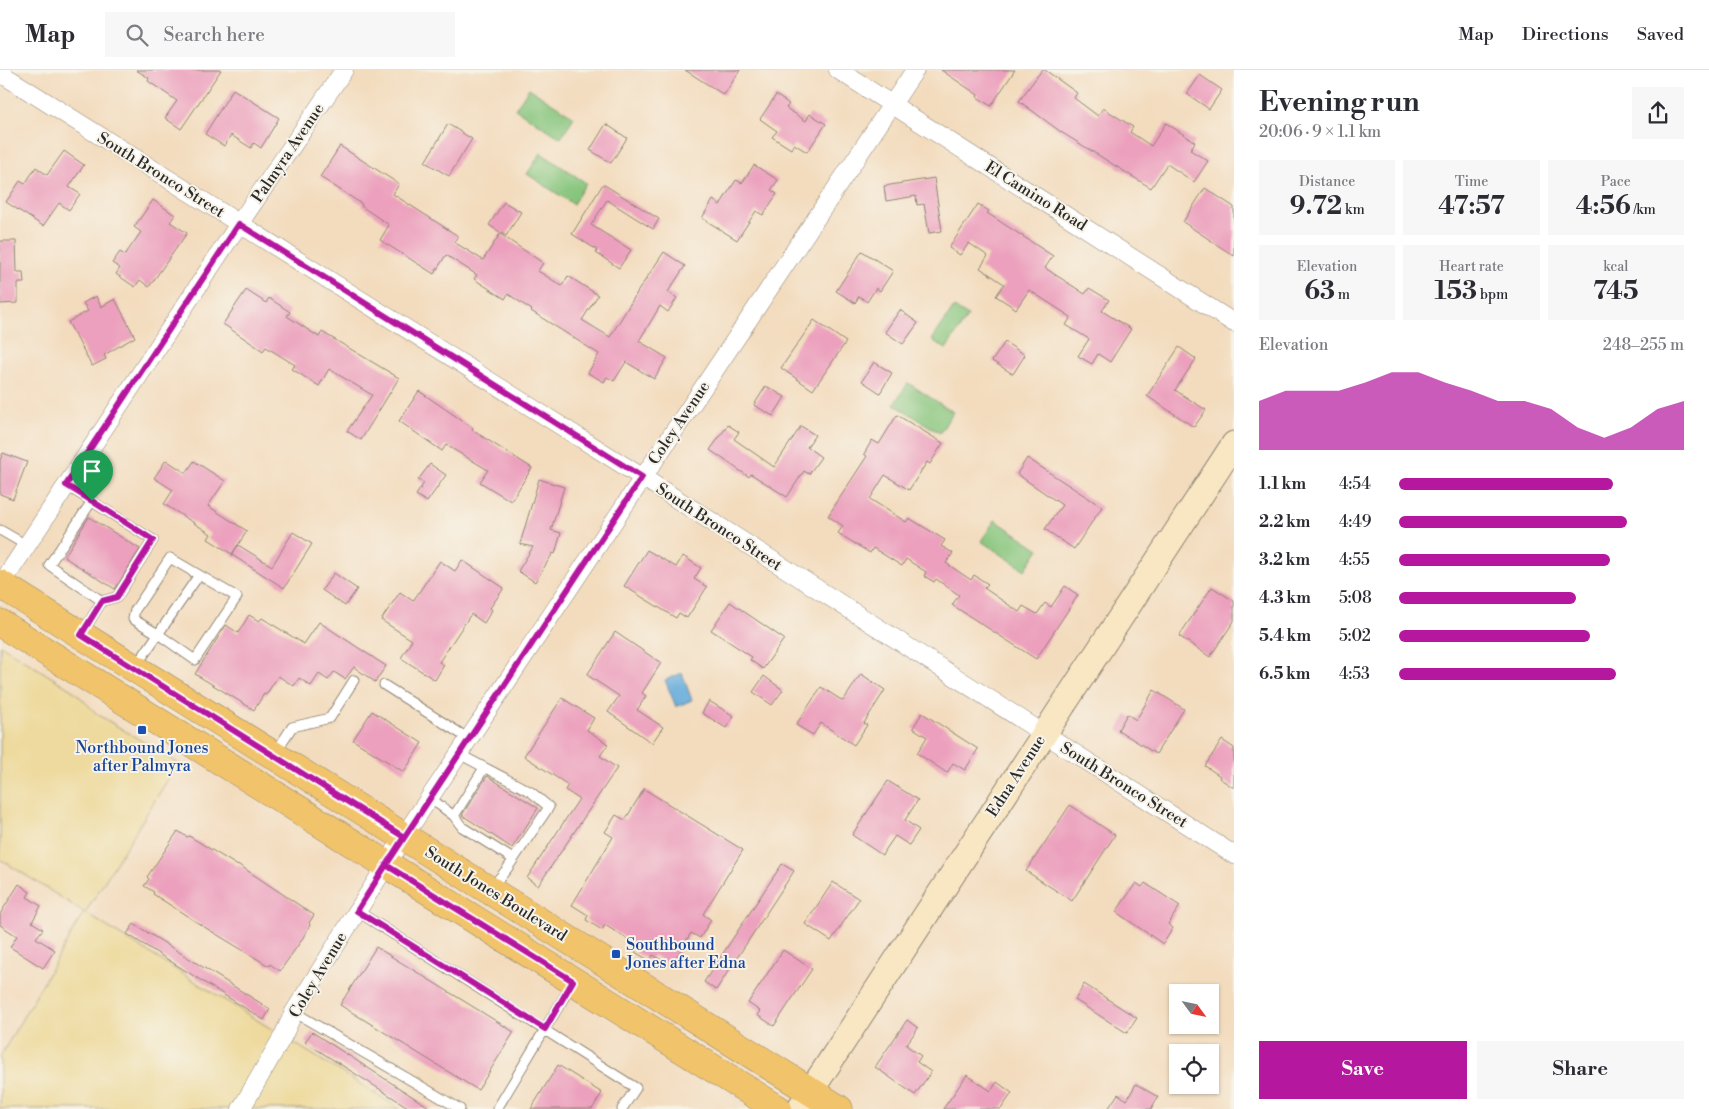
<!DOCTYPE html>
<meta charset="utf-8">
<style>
:root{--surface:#fff;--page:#f7f7f7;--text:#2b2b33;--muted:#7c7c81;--line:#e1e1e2;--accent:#b5179e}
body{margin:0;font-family:"Libre Bodoni",serif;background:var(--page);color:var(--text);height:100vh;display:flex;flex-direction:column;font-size:19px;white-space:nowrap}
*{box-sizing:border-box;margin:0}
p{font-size:16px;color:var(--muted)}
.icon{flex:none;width:28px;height:28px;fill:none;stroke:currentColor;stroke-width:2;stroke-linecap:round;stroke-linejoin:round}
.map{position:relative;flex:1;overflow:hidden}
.side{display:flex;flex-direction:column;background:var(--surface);width:475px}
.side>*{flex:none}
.needle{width:32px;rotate:123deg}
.tools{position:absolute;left:1169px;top:914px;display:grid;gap:10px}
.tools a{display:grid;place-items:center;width:50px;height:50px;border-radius:0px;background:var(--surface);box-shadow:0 1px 4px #0004;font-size:25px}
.pin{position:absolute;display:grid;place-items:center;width:42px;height:42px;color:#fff;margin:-51px -21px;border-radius:50% 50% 50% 0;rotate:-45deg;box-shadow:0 0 5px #0007}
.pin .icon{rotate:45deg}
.round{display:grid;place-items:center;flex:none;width:52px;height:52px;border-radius:0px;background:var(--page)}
.head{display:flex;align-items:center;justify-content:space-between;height:85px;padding:0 25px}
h1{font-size:28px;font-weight:800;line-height:38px}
.stats{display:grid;grid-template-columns:repeat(3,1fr);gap:8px;height:85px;padding:5px 25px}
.stats div{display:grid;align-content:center;border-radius:0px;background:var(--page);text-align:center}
.stats b{font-size:25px;font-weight:800}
.stats small{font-size:14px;font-weight:400}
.stats p{font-size:14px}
.chart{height:140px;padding:10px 25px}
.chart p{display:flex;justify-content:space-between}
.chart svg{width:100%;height:90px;margin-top:5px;fill:var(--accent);opacity:.7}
.button{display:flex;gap:10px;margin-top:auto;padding:10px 25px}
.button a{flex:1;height:58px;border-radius:0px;background:var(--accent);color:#fff;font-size:20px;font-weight:800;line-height:58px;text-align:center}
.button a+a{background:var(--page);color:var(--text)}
ul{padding:0 25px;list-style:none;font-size:16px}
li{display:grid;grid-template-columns:80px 60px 1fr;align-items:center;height:38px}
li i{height:12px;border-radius:6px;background:var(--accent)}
header{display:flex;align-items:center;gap:30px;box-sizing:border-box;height:70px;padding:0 25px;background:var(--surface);border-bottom:1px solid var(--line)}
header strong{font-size:24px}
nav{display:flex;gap:28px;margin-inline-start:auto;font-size:18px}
.search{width:350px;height:45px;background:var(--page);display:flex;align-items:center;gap:12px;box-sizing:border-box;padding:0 18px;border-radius:0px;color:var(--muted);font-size:19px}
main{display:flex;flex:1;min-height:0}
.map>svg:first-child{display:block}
.green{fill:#86c57c;stroke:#587854}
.sand{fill:#eeda9e;stroke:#8c8264}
.water{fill:#64abdb;stroke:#486b83}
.building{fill:#eca0bd}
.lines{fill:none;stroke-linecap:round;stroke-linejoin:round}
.lane-casing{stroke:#8f8474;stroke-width:11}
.street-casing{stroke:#8f8474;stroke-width:19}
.secondary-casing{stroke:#8f8474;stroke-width:27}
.primary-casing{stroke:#8f8474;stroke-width:29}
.lane{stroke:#fff;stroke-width:9}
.street{stroke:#fff;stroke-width:18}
.secondary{stroke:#f9e7c3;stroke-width:25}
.primary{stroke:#f1c36a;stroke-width:28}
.route-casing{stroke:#fff;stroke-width:10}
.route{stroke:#b5179e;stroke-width:6}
.transit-dot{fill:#1a4fb4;stroke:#f7f3e8;stroke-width:2}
.labels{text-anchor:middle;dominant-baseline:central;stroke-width:4;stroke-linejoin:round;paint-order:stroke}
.street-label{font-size:16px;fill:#2b2b2b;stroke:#f7f3e8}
.transit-label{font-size:16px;fill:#164399;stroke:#f7f3e8}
</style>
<header>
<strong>Map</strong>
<div class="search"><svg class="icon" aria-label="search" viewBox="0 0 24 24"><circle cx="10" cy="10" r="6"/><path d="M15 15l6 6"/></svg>Search here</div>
<nav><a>Map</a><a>Directions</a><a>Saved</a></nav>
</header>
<main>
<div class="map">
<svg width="1234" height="1039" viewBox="0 0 1234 1039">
<rect width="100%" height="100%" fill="#f7f3e8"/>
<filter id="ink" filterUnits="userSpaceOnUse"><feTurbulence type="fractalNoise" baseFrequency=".02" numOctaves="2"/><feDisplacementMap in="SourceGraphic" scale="10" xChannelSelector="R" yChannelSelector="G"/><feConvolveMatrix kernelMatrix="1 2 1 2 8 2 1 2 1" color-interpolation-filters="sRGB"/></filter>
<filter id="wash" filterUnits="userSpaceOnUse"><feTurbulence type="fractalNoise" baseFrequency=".0096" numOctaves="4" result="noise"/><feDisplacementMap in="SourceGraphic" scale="20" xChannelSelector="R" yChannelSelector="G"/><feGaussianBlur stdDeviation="1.12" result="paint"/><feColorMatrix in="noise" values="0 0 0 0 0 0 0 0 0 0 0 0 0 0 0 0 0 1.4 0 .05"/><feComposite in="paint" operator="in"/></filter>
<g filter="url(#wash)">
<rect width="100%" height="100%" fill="#f3dcbe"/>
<path class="green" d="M529,18L574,47L561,68L515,39Z
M541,83L586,113L573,134L527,104Z
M954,237L968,246L946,279L932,270Z
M908,313L953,342L940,363L894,334Z
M995,450L1039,479L1025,500L981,471Z"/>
<path class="sand" d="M0,575L75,622L97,644L178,693L85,843L400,1039H0V987L84,842L0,789Z"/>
<path class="water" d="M682,603L692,630L676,637L665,610Z"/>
<g id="blocks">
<path class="building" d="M136,0H221L181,59L165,48L177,31L148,11L149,8Z
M685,0H740L724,25Z
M941,0H1015L991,36L977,27L978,25Z
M1042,0H1045L1077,23L1074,28L1098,46L1103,38L1133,57L1130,62L1151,76L1166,53L1195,72L1190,80L1208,91L1194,112L1167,94L1151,118L1061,62L1019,31Z
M1200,5L1222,20L1209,39L1187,24Z
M233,19L279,48L261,78L254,73L251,78L231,65L224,76L205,64Z
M776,25L789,34L786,38L806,51L810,44L826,54L807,82L794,74L791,79L772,67L777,61L760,49Z
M448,54L472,69L449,106L425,92Z
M606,54L627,68L611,93L590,80Z
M340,76L399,114L393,124L458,166L454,172L483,190L500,164L543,193L538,201L562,216L568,206L598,225L582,250L610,267L638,221L664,182L685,196L668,222L677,228L668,242L660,236L639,271L667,288L654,309L626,292L614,311L607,307L604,312L588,303L599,284L531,241L532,240L508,224L505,229L474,209L477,205L446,185L434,204L380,170L389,155L361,136L362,134L320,107Z
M64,81L84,95L69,117L80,124L69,140L59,133L43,156L6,132L20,111L25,114L36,97L47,105Z
M754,95L778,110L771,120L777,124L763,145L756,141L737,170L702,148L713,130L720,135L736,110L742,113Z
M934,108L942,161L929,163L924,134L917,135L916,126L886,131L884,116Z
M603,114L659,149L653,159L607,130L591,155L631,180L619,198L596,183L597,180L572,164Z
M1205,118L1234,137V186L1183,152Z
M153,130L175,145L170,152L187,163L149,217L140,210L135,217L116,204L120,198L112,193L120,182L125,185L141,162L134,157Z
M504,132L521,142L506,166L489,155Z
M978,134L989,141L987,143L1053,186L1045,198L1085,224L1089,218L1109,230L1102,241L1131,259L1110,292L1098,284L1092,294L1078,286L1089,269L1066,255L1071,247L1029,220L1016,239L996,226L1004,214L980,198L988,186L969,173L960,185L949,178Z
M0,171H16L17,202H23L24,213H18V233L0,234Z
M862,181L893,201L880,221L876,218L867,232L859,226L855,233L836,221Z
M246,220L266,233L269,228L290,242L287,246L319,267L322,262L399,308L361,370L347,361L372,325L329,299L319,316L292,299L295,295L266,277L263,281L223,254Z
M96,226L101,237L115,229L135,267L104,285L106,289L92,296L68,252L88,241L83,233Z
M900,240L918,253L903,274L885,262Z
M814,250L846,272L813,320L781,298Z
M1005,272L1025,285L1013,304L992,291Z
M1179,277L1196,289L1175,320L1206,340L1194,357L1147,326Z
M874,292L892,303L880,323L862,311Z
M766,316L785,327L773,346L754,335Z
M419,321L473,358L472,360L532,398L511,431L480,412L488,400L446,375L442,381L399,351Z
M897,345L943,373L930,394L927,392L909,420L885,405L870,429L906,452L909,448L945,470L941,476L953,483L946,493L971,510L974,505L988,514L984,518L1019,542L1023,536L1037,544L1045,533L1051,537L1065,516L1078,525L1036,589L952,535L959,525L936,509L934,512L924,506L926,502L906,489L902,496L873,478L870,483L838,463L843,456L828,446L867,386L864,384L872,370L879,374Z
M728,355L739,362L734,369L774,397L801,356L815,365L807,377L821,387L809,404L804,401L787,427L751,404L749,407L710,380Z
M3,383L27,392L13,429L0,424V390Z
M1027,388L1102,437L1074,479L1045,459L1062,435L1017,404Z
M166,390L186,403L194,391L225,411L208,436L247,461L232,484L208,469L211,464L164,434L173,420L154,408Z
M430,394L446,405L427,432L416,425L424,413L418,410Z
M539,409L564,417L551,460L561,463L555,484L553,483L535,512L518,501L533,477L520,474Z
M89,447L140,479L115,519L64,487Z
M293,462L312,474L284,518L232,485L238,475L272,496Z
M647,480L676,497L683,486L701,498L694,509L707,517L687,548L679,543L676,548L624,516Z
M462,490L504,518L490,538L492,540L484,553L471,544L439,592L444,595L435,610L401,588L412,570L381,550L400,522L413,531L440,491L455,501Z
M334,503L357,519L345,536L322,520Z
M1212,517L1234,531V551L1210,587L1179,566Z
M730,532L784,569L763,599L750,590L752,587L711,560Z
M249,545L259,551L262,548L304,574L319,552L386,596L375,612L354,597L345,609L334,602L328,610L319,604L311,616L299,608L294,616L278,606L266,625L264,624L254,640L195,604L226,555L238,563Z
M615,562L661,593L642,623L646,626L637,640L663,657L652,673L608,642L619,626L587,605Z
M861,604L885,620L864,653L867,655L854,675L821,653L813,665L796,655L821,617L843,631Z
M764,606L783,620L772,635L753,622Z
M1154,620L1184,639L1156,684L1118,660L1127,644L1136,650Z
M562,628L594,648L587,660L608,674L600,686L617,698L538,816L527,808L579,729L565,720L568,715L524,686Z
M709,631L734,646L726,658L702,643Z
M372,641L422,673L404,702L353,670Z
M922,643L978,679L965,700L953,693L947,703L917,683L927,667L913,658Z
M1222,670L1234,678V718L1219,708L1220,706L1205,696Z
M487,706L538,738L512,778L462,745Z
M888,711L918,730L905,750L919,760L909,775L895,766L882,785L852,765Z
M644,719L743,780L703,844L711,850L700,868L691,863L671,896L653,885L650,891L635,882L638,876L605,855L602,860L586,850L588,845L572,835L613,767L605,762L616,745L625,750Z
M1070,735L1115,765L1072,831L1026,801Z
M178,761L187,767L189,766L238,796L239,795L314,845L309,853L310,855L301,871L280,901L270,894L269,896L201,855L153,824L154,822L144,816L149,809L147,807Z
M782,794L794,801L716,920L704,912Z
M833,812L859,829L831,871L805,854Z
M1136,813L1142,817L1145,813L1180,836L1168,854L1173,858L1163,874L1116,842Z
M19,814L30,822L27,827L41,836L32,852L43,859L36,868L55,880L43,898L10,877L17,866L0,855V844Z
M134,854L270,939L264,950L127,864Z
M376,877L514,962L478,1020L340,935Z
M783,880L812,899L774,956L757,945L760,941L748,933Z
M1084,914L1137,948L1127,963L1075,930Z
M907,950L918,958L906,975L921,986L917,992L931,1002L915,1025L875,997Z
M312,962L432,1039H411L305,972Z
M558,995L602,1023L592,1039H531Z
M967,1005L991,1021L997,1012L1012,1023L1001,1039H943Z
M1136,1014L1158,1027L1151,1039H1108L1118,1024L1127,1030Z"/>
</g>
</g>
<g filter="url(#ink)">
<use href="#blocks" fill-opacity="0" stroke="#8f8474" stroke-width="1"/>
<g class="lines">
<g class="lane-casing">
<path id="lane" d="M66,415L153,470L117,527L102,531L83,562
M92,431L49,495L102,531
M0,460L26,475
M136,596L199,505L237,527L195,590L158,564L133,549L135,540L170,488L199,505
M384,615L469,669
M275,683L292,657L330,648L354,610
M459,684L531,722L549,737L507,799L491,818
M430,728L454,746L462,757L513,789
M454,746L484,698
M357,841L636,1018L622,1039
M294,942L460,1039
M497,1039L572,914"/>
</g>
<g class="street-casing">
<path id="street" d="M838,0L1234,253
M0,3L642,407L1234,785
M0,516L239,154L344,0
M241,1039L283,966L294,942L412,754L915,0"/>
</g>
<g class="secondary-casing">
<path id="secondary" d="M799,1039L1234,374"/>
</g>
<g class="primary-casing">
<path id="primary" d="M0,514L839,1039
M0,553L778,1039"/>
</g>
<use href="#lane" class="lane"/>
<use href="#street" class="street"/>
<use href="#secondary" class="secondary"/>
<use href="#primary" class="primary"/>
</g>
</g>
<g class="lines" filter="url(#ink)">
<g class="route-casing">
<path id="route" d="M92,431L153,470L117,527L102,531L81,565L404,767L357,841L545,959L573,911L386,795L642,407L239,154L66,415L92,431"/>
</g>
<use href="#route" class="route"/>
</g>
<g class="transit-dot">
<rect x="137" y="655" width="10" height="10" rx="2.5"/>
<rect x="611" y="879" width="10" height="10" rx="2.5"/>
</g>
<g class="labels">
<g class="street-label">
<text transform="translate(288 83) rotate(-56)">Palmyra Avenue</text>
<text transform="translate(161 105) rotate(32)">South Bronco Street</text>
<text transform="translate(1036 126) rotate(32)">El Camino Road</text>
<text transform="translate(679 353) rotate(-56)">Coley Avenue</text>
<text transform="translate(719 457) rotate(33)">South Bronco Street</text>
<text transform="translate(1016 706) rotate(-57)">Edna Avenue</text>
<text transform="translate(1124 715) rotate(32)">South Bronco Street</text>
<text transform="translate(496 824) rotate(32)">South Jones Boulevard</text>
<text transform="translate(318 905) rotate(-59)">Coley Avenue</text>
</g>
<g class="transit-label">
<text x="142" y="678">Northbound Jones<tspan x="142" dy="18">after Palmyra</tspan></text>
<text x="626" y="875" text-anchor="start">Southbound<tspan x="626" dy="18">Jones after Edna</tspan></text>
</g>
</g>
</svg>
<div class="tools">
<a><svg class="needle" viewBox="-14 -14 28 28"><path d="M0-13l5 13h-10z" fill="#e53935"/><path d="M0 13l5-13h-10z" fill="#7c7c81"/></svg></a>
<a><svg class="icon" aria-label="locate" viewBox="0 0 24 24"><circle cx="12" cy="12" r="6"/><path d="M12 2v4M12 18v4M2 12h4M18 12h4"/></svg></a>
</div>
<div class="pin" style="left:92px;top:431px;background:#1e9e55"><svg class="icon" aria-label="arrive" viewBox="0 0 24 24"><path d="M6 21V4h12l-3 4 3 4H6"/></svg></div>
</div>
<section class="side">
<div class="head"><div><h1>Evening run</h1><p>20:06 · 9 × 1.1 km</p></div><a class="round"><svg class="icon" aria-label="share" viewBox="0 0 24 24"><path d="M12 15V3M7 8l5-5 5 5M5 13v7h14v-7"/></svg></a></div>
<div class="stats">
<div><p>Distance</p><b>9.72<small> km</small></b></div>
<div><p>Time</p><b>47:57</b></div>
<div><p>Pace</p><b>4:56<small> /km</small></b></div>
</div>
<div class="stats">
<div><p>Elevation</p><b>63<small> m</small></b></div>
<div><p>Heart rate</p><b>153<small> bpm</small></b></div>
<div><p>kcal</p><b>745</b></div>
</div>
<div class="chart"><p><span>Elevation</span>248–255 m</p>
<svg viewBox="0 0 160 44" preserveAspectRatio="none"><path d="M0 44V20L10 15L20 15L30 15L40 11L50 6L60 6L70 11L80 15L90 20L100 20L110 24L120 33L130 38L140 33L150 24L160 20V44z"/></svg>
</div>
<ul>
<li><b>1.1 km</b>4:54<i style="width:75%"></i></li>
<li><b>2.2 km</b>4:49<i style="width:80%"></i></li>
<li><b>3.2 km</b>4:55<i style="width:74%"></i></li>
<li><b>4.3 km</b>5:08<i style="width:62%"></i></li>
<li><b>5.4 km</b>5:02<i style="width:67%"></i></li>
<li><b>6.5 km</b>4:53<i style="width:76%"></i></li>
</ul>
<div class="button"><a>Save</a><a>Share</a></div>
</section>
</main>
